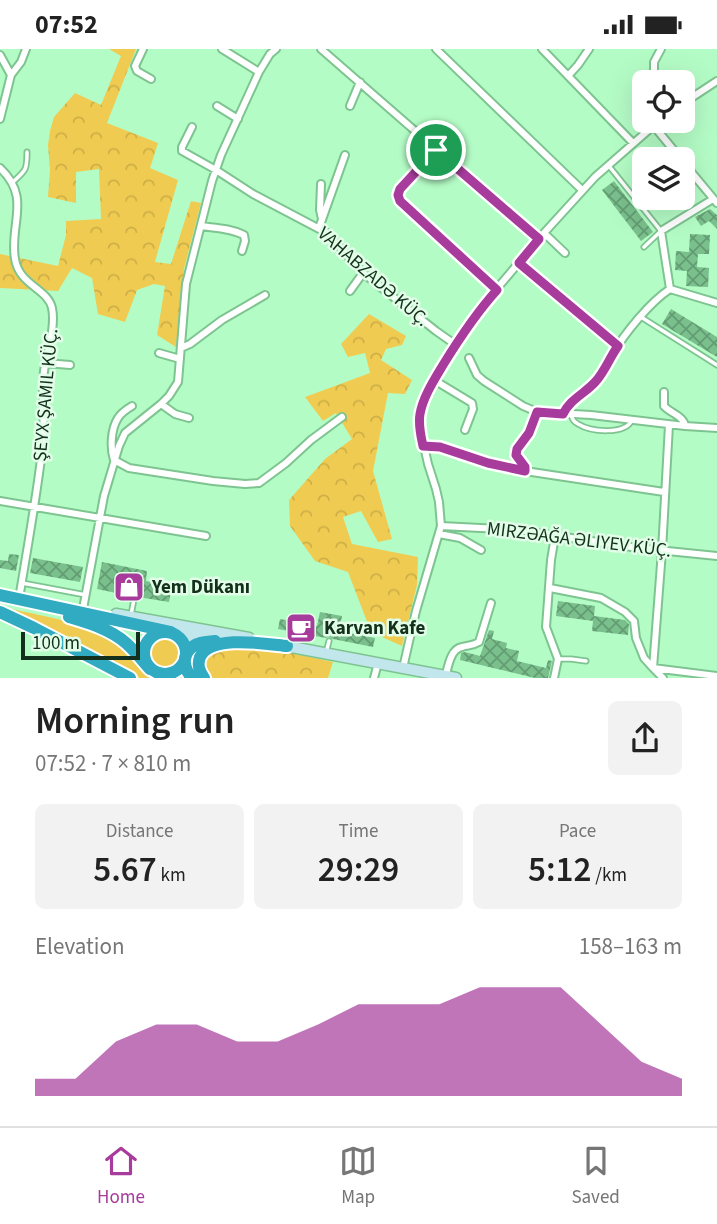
<!DOCTYPE html>
<meta charset="utf-8">
<style>
:root{--surface:#fff;--page:#f2f2f2;--text:#222;--muted:#767676;--line:#e0e0e0;--accent:#a73c9c}
body{margin:0;font-family:"Source Sans 3",sans-serif;background:var(--page);color:var(--text);height:100vh;display:flex;flex-direction:column;font-size:26px;white-space:nowrap}
*{box-sizing:border-box;margin:0}
p{font-size:23px;color:var(--muted)}
.icon{flex:none;width:38px;height:38px;fill:none;stroke:currentColor;stroke-width:2;stroke-linecap:round;stroke-linejoin:round}
.map{position:relative;height:629px;overflow:hidden}
.panel{display:flex;flex-direction:column;background:var(--surface);flex:1}
.panel>*{flex:none}
.controls{position:absolute;left:632px;top:21px;display:grid;gap:14px}
.controls a{display:grid;place-items:center;width:63px;height:63px;border-radius:10px;background:var(--surface);box-shadow:0 7px 28px #0002;font-size:35px}
.scale{position:absolute;left:21px;bottom:18px;width:119px;box-sizing:border-box;padding-left:7px;border:4px solid #13301c;border-top:0;font-size:19px;line-height:24px;white-space:nowrap;color:#13301c;-webkit-text-stroke:5px #e2fde8;paint-order:stroke}
.pin{position:absolute;display:grid;place-items:center;width:60px;height:60px;color:#fff;margin:-30px;border:4px solid #fff;border-radius:50%;box-shadow:0 2px 7px #0007}
.round{display:grid;place-items:center;flex:none;width:74px;height:74px;border-radius:10px;background:var(--page)}
.headline{display:flex;align-items:center;justify-content:space-between;height:119px;padding:0 35px}
h1{font-size:38px;font-weight:600;line-height:52px}
.metrics{display:grid;grid-template-columns:repeat(3,1fr);gap:10px;height:119px;padding:7px 35px}
.metrics div{display:grid;align-content:center;border-radius:10px;background:var(--page);text-align:center}
.metrics b{font-size:35px;font-weight:600}
.metrics small{font-size:19px;font-weight:400}
.metrics p{font-size:19px}
.chart{height:196px;padding:14px 35px}
.chart p{display:flex;justify-content:space-between}
.chart svg{width:100%;height:126px;margin-top:7px;fill:var(--accent);opacity:.7}
.status{display:flex;justify-content:space-between;align-items:center;height:49px;padding:0 35px;background:var(--surface);direction:ltr}
.status svg{height:19px;fill:currentColor}
.menu{display:flex;justify-content:space-around;align-items:center;height:98px;border-top:2px solid var(--line);background:var(--surface);font-size:19px;color:var(--muted)}
.menu a{display:grid;justify-items:center;gap:4px}
.menu .current{color:var(--accent)}
.map>svg:first-child{display:block}
.grass{fill:#f0cb51}
.forest{fill:url(#forest-crowns)}
.building{fill:url(#building-cross-hatch)}
.lines{fill:none;stroke-linecap:round;stroke-linejoin:round}
.lane-casing{stroke:#7ec491;stroke-width:7}
.street-casing{stroke:#7ec491;stroke-width:10}
.secondary-casing{stroke:#7ec491;stroke-width:13}
.highway-casing{stroke:#fff;stroke-width:16}
.lane{stroke:#fff;stroke-width:3.5}
.street{stroke:#fff;stroke-width:6}
.secondary{stroke:#c1e6ec;stroke-width:10}
.highway{stroke:#31abc1;stroke-width:12}
.route-casing{stroke:#fff;stroke-width:14}
.route{stroke:#a73c9c;stroke-width:9}
.labels{text-anchor:middle;dominant-baseline:central;stroke-width:5;stroke-linejoin:round;paint-order:stroke}
.street-label{font-size:19px;fill:#13301c;stroke:#e2fde8}
.poi-label{font-size:19px;font-weight:bold;fill:#13301c;stroke:#e2fde8;text-anchor:start}
</style>
<div class="status"><b>07:52</b><svg viewBox="0 0 49 12"><path d="M0 12V9h3v3zM5 12V6h3v6zM10 12V3h3v9zM15 12V0h3v12zM26 1h20v11H26zM47 4h2v5h-2z"/></svg></div>
<div class="map">
<svg width="717" height="629" viewBox="0 0 717 629">
<defs>
<pattern id="forest-crowns" width="20" height="18" patternUnits="userSpaceOnUse" patternTransform="scale(1.75)"><rect width="20" height="18" fill="#f0cb51"/><path d="M2 6a3 3 0 1 1 6 0M12 15a3 3 0 1 1 6 0" fill="none" stroke="#cdaf46"/></pattern>
<pattern id="building-cross-hatch" width="8" height="8" patternUnits="userSpaceOnUse" patternTransform="scale(1.75)"><rect width="8" height="8" fill="#7ac08d"/><path d="M0 0l8 8M0 8l8-8" fill="none" stroke="#639c72"/></pattern>
</defs>
<rect width="100%" height="100%" fill="#b4fcc6"/>
<path class="grass" d="M11,560C43,567 95,575 120,596C132,605 138,619 149,629H140L123,621L11,563Z
M150 604a15 15 0 1 1 30 0a15 15 0 1 1-30 0Z"/>
<path class="forest" d="M109,0H136L107,74L158,94L150,119L178,131L155,213L171,215L191,152L201,154L184,220L176,298L157,286L165,237L154,235L137,241L125,273L98,265L92,229L72,219L58,242L0,239V205L58,217L66,186V172L101,170L99,120L76,123V154L48,148L50,121L48,96L50,82L54,68L75,44L101,56L121,7Z
M369,265L406,287L402,296L386,300L381,311L412,331L405,345L388,344L373,422L392,490L378,493L361,462L343,468L352,495L418,508L417,536L402,597L371,583L348,523L315,512L290,477L289,451L325,410L352,390L336,364L323,372L305,348L370,324L365,304L348,308L341,295Z
M235,597L284,602L333,613L328,629H213C190,606 217,601 235,597Z"/>
<path class="building" d="M614,132L653,183L641,192L602,141Z
M710,160L717,166V180L709,172L701,177L695,168Z
M690,185L710,186L709,205H698L697,218L709,219L708,238L686,237L687,222L675,221L676,202L689,203Z
M671,260L717,288V308L662,275Z
M9,505L19,506L16,522L0,519V511L8,512Z
M33,509L83,518L80,533L30,524Z
M102,513L147,522L146,532L172,537L169,553L138,548L134,546L131,547L97,540Z
M558,552L595,557L594,567L625,571L629,575L628,586L592,582L593,572L556,567Z
M320,563L342,567L339,582L375,589L373,598L333,590L329,588L326,589L278,580L280,570L317,577Z
M489,581L494,582L492,590L507,594L506,599L519,602L517,612L546,619L548,611L552,612L548,629H535L460,611L461,604L465,603L480,607Z"/>
<g class="lines">
<g class="lane-casing">
<path id="lane" d="M609,117L661,182L644,198
M13,133C26,121 27,121 27,103
M641,268L717,316
M571,366C573,371 573,372 578,375C591,383 625,386 632,371
M22,534L86,546
M131,566L134,550
M326,604L329,592
M558,610H571L586,612"/>
</g>
<g class="street-casing">
<path id="street" d="M143,0L135,17L137,22L151,30
M222,0L259,23
M321,0L539,190
M436,0L582,141
M542,0L633,94
M0,6L11,26
M568,27L578,16L589,0
M654,33V13L661,0
M682,55L717,32
M217,57L238,70
M350,57L360,33
M0,70L11,26L21,13L26,0
M653,76L681,110
M192,78L182,98V102L216,121L253,145L327,184L363,224L436,282L456,296
M436,101L400,140L398,146L400,152L497,241
M682,112L717,154
M0,119C32,149 9,175 15,210C19,236 48,240 52,259C56,278 47,303 44,322C41,349 46,376 42,402C36,452 27,501 19,550
M321,135L320,161L322,170
M201,177C215,179 230,179 244,186L245,192L242,202
M319,179L345,106
M544,184L565,204
M519,214L617,297
M670,240L717,254
M350,242L363,224
M181,299L190,295L222,271L265,246
M159,304L180,310
M469,309L477,326L484,332L523,357L537,363L591,366L685,377L717,379
M46,314L70,316
M434,331L472,354L473,360L465,381
M664,343V357C670,364 684,367 685,377
M161,355L175,365L189,369
M132,357C127,360 121,364 118,369C111,380 110,399 114,411L129,419L213,432L245,435L259,434L286,414L311,391L342,368
M563,365C571,349 588,344 598,330C603,323 607,314 612,306C624,285 650,253 670,240L661,182L713,150
M423,397L440,398L488,414L525,422L664,443
M525,422V419L516,406L517,400L529,384L537,363
M0,452L206,487
M441,477L518,481L638,499L717,507
M439,485L460,489L481,501
M550,539L601,549L625,563L634,572L636,589L644,609L653,619L717,627
M83,560L104,447L119,397L125,384L161,355L169,347L178,333L186,235L212,132L221,106L259,23L270,5L276,0
M403,619L416,562L441,477L439,453L436,440L428,415L420,379L421,363L430,338L456,296L483,256L544,184L595,128L659,72
M374,629L378,614
M445,629C448,619 450,600 462,598C469,596 472,597 479,593L491,554
M554,629L558,610L546,578L551,511L555,487
M663,629L653,619L662,502L669,376"/>
</g>
<g class="secondary-casing">
<path id="secondary" d="M116,565L249,589
M171,583L186,587H211
M281,596L456,629"/>
</g>
<g class="highway-casing">
<path id="highway" d="M0,546L171,583
M0,563L34,579L130,629
M69,568C89,574 110,580 126,594C135,602 142,611 150,620
M144 604a21 21 0 1 1 42 0a21 21 0 1 1-42 0Z
M192,629C184,620 181,607 192,598C198,593 207,593 215,592
M204,629C199,622 197,616 200,608C211,585 266,595 287,597"/>
</g>
<use href="#lane" class="lane"/>
<use href="#street" class="street"/>
<use href="#secondary" class="secondary"/>
<use href="#highway" class="highway"/>
</g>
<g class="lines">
<g class="route-casing">
<path id="route" d="M436,101L539,190L519,214L618,297C610,308 605,322 596,332C586,344 570,350 563,365L537,363L529,384L517,400L516,406L525,418V422L488,414L440,398L423,397C421,387 418,376 420,365C423,348 434,331 443,316C459,290 476,264 497,241L400,152L398,146L400,140Z"/>
</g>
<use href="#route" class="route"/>
</g>
<defs>
<g id="shop-square" transform="scale(1.575)"><rect x="-9" y="-9" width="18" height="18" rx="4" fill="#a73c9c" stroke="#e2fde8"/><path d="M-5-2.5h2.3a2.7 3.5 0 0 1 5.4 0H5L5.5 6h-11ZM-1.5-2.5h3a1.5 2.3 0 0 0-3 0Z" fill="#fff"/></g>
<g id="cafe-square" transform="scale(1.575)"><rect x="-9" y="-9" width="18" height="18" rx="4" fill="#a73c9c" stroke="#e2fde8"/><path d="M-5.5-4.5H6V0H3Q3 3.5 0 3.5H-2.5Q-5.5 3.5-5.5 0ZM3-3.2v2h1.7v-2ZM-6 4.5H4V6H-6Z" fill="#fff"/></g>
</defs>
<g fill-rule="evenodd">
<use href="#shop-square" x="129" y="538"/>
<use href="#cafe-square" x="301" y="579"/>
</g>
<g class="labels">
<g class="street-label">
<text transform="translate(373 228) rotate(41)">VAHABZADƏ KÜÇ.</text>
<text transform="translate(46 346) rotate(-85)">ŞEYX ŞAMIL KÜÇ.</text>
<text transform="translate(579 491) rotate(7)">MIRZƏAĞA ƏLIYEV KÜÇ.</text>
</g>
<g class="poi-label">
<text x="152" y="538">Yem Dükanı</text>
<text x="324" y="579">Karvan Kafe</text>
</g>
</g>
</svg>
<div class="controls">
<a><svg class="icon" aria-label="locate" viewBox="0 0 24 24"><circle cx="12" cy="12" r="6"/><path d="M12 2v4M12 18v4M2 12h4M18 12h4"/></svg></a>
<a><svg class="icon" aria-label="layers" viewBox="0 0 24 24"><path d="M12 4l9 5-9 5-9-5zM3 14l9 5 9-5"/></svg></a>
</div>
<div class="scale">100 m</div>
<div class="pin" style="left:436px;top:101px;background:#1e9e55"><svg class="icon" aria-label="arrive" viewBox="0 0 24 24"><path d="M6 21V4h12l-3 4 3 4H6"/></svg></div>
</div>
<section class="panel">
<div class="headline"><div><h1>Morning run</h1><p>07:52 · 7 × 810 m</p></div><a class="round"><svg class="icon" aria-label="share" viewBox="0 0 24 24"><path d="M12 15V3M7 8l5-5 5 5M5 13v7h14v-7"/></svg></a></div>
<div class="metrics">
<div><p>Distance</p><b>5.67<small> km</small></b></div>
<div><p>Time</p><b>29:29</b></div>
<div><p>Pace</p><b>5:12<small> /km</small></b></div>
</div>
<div class="chart"><p><span>Elevation</span>158–163 m</p>
<svg viewBox="0 0 160 44" preserveAspectRatio="none"><path d="M0 44V38L10 38L20 25L30 19L40 19L50 25L60 25L70 19L80 12L90 12L100 12L110 6L120 6L130 6L140 19L150 32L160 38V44z"/></svg>
</div>
</section>
<nav class="menu">
<a class="current"><svg class="icon" aria-label="home" viewBox="0 0 24 24"><path d="M3 11l9-7 9 7M6 9v11h12V9"/></svg>Home</a>
<a><svg class="icon" aria-label="map" viewBox="0 0 24 24"><path d="M3 6l6-2 6 2 6-2v14l-6 2-6-2-6 2zM9 4v14M15 6v14"/></svg>Map</a>
<a><svg class="icon" aria-label="saved" viewBox="0 0 24 24"><path d="M7 4h10v16l-5-4-5 4z"/></svg>Saved</a>
</nav>
